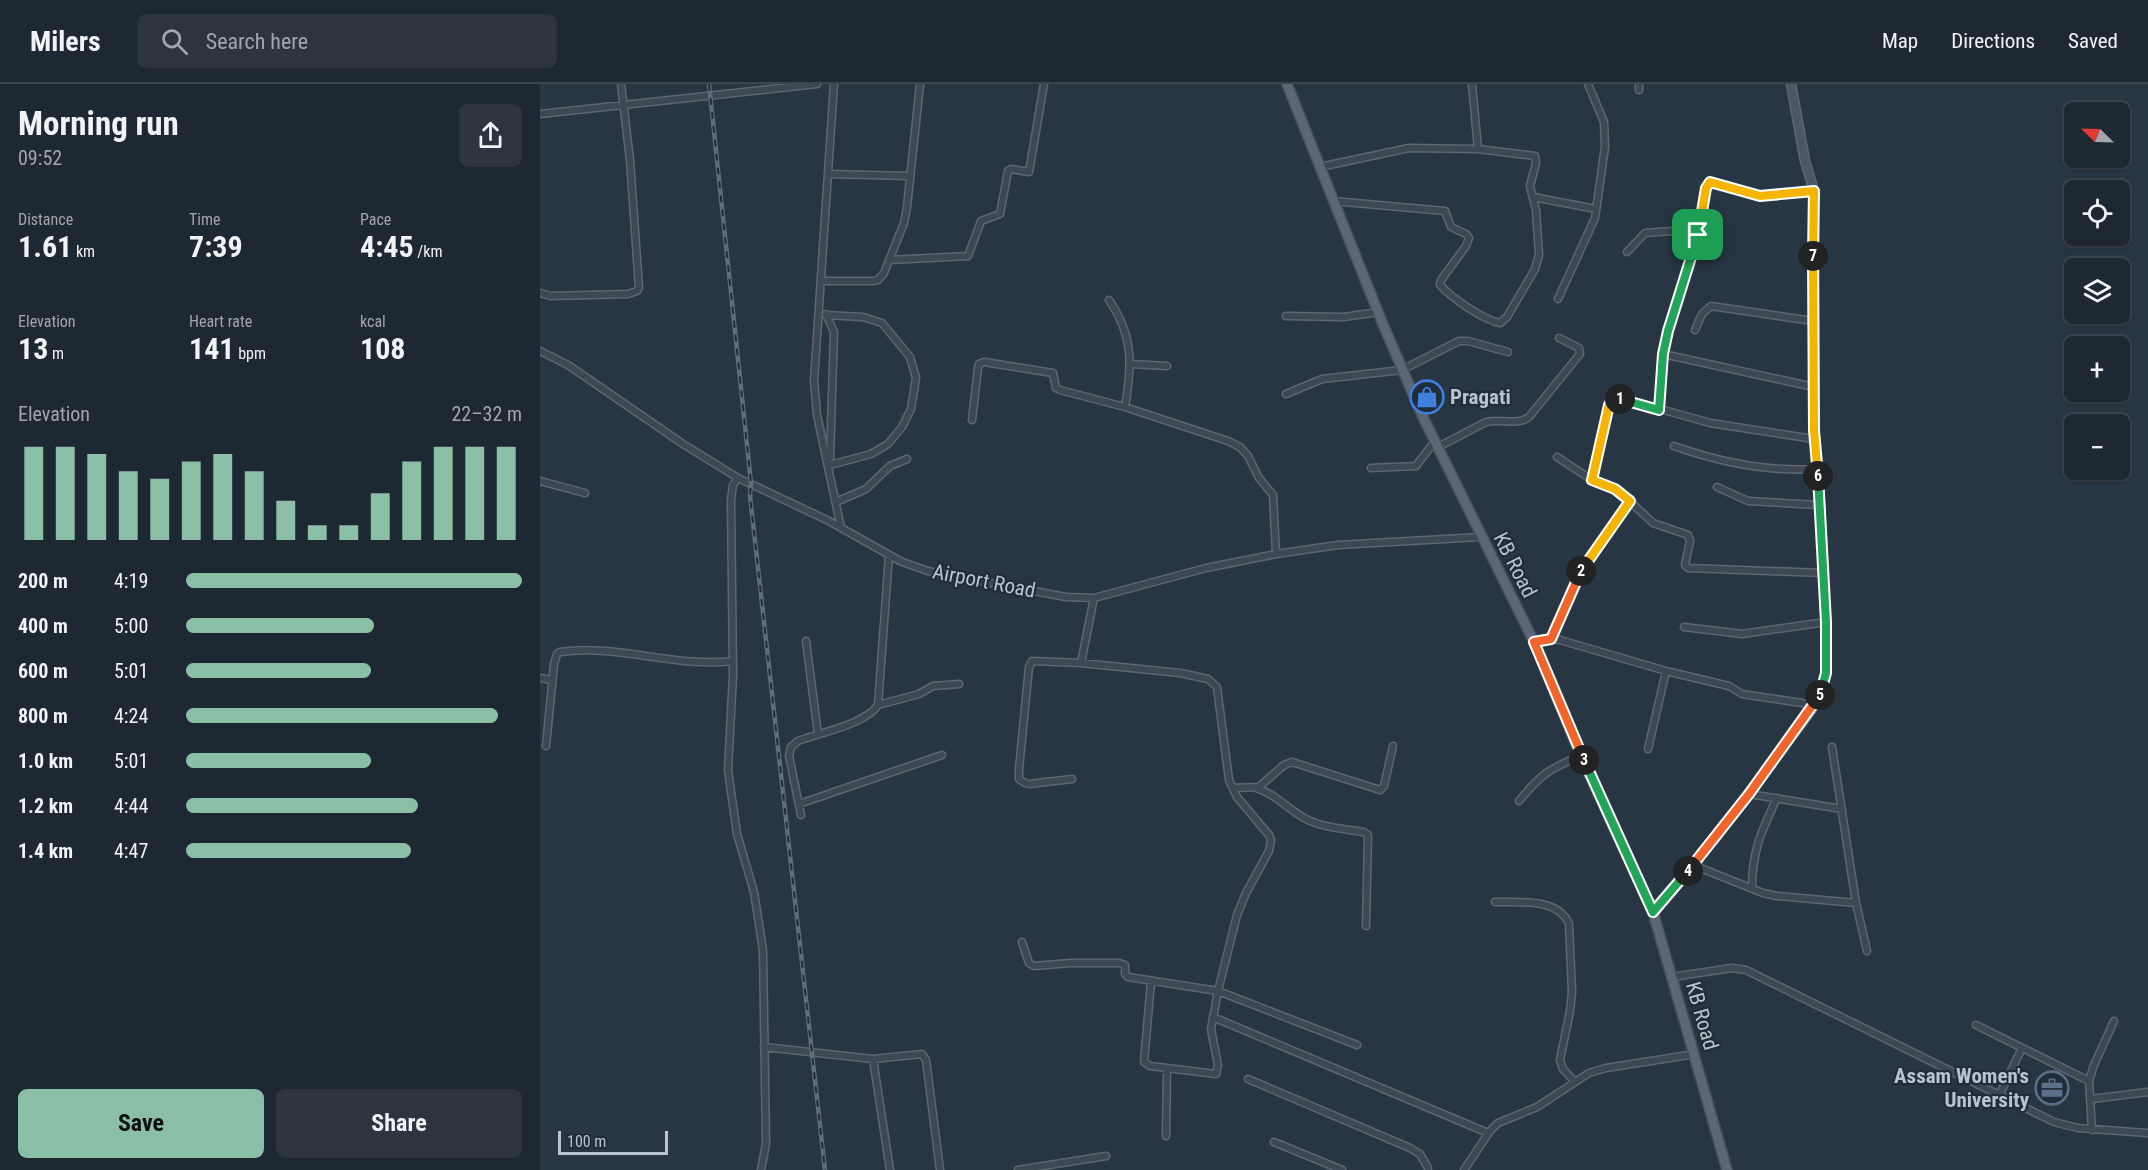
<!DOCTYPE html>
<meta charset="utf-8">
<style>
:root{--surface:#1e2833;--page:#2b343f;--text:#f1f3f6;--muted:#a1a6ac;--line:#3c444e;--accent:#8abfa5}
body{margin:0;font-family:"Roboto Condensed",sans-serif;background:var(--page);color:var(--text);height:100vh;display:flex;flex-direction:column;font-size:22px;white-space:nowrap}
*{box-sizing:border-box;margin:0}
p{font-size:20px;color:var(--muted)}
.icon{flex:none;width:33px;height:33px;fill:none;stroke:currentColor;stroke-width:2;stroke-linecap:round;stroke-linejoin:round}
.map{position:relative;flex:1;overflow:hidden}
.panel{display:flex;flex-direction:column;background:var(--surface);width:540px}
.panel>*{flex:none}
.needle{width:39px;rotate:293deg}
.fabs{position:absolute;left:1524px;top:18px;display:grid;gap:12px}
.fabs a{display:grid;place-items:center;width:66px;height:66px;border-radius:9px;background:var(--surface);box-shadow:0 2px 4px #0004,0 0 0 2px var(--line);font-size:30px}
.scale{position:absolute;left:18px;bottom:15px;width:110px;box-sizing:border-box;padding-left:6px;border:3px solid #bac3cd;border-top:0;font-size:16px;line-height:21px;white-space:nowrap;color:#bac3cd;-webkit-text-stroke:4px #212d39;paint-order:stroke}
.pin{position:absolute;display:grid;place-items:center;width:51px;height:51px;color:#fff;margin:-26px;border-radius:12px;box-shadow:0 3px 9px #0006}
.km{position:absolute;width:30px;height:30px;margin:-15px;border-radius:50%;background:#222;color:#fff;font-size:16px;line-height:30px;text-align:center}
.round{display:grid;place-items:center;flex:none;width:63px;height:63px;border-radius:9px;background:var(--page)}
.summary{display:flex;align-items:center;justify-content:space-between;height:102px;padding:0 18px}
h1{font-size:33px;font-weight:700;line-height:45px}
.stats{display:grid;grid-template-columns:repeat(3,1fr);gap:9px;height:102px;padding:6px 18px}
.stats div{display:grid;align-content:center}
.stats b{font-size:30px;font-weight:700}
.stats small{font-size:16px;font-weight:400}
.stats p{font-size:16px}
.chart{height:168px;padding:12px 18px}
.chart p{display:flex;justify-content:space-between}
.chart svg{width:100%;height:108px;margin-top:6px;stroke:var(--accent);stroke-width:6}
.button{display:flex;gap:12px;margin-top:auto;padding:12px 18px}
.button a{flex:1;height:69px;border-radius:9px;background:var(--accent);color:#111;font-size:24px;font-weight:700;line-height:69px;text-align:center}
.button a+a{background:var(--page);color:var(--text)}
ul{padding:0 18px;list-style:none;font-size:20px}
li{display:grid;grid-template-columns:96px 72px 1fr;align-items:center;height:45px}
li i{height:15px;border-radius:8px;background:var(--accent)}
header{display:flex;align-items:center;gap:36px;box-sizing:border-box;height:84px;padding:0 30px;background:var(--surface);border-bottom:2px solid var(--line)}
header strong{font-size:28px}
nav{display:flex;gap:33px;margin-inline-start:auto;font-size:21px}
.search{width:420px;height:54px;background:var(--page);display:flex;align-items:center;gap:15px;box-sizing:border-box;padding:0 21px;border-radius:9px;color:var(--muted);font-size:22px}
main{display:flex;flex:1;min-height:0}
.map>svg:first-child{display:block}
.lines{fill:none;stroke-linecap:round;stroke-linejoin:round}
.street-casing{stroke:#5b6671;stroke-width:9}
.secondary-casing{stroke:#5b6671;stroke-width:11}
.primary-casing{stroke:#46515d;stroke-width:12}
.street{stroke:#3d4853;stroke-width:6}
.secondary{stroke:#4b5766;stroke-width:8}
.primary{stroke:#5b6773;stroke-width:9}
.rail-casing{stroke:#5f6c7a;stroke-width:4.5}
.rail{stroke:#212d39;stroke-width:2;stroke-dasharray:7;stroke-linecap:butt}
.split-1-casing{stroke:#fff;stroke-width:12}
.split-2-casing{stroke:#fff;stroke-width:12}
.split-3-casing{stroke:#fff;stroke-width:12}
.split-4-casing{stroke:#fff;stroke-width:12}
.split-5-casing{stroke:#fff;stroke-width:12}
.split-6-casing{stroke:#fff;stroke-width:12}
.split-7-casing{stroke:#fff;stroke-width:12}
.split-8-casing{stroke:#fff;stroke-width:12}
.split-1{stroke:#22a559;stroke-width:8}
.split-2{stroke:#f5b400;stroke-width:8}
.split-3{stroke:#f0652b;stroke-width:8}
.split-4{stroke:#22a559;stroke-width:8}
.split-5{stroke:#f0652b;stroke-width:8}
.split-6{stroke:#22a559;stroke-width:8}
.split-7{stroke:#f5b400;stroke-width:8}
.split-8{stroke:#f5b400;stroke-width:8}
.labels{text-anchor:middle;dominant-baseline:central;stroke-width:4.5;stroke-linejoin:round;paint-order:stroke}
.poi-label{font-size:21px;font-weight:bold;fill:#bac3cd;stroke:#212d39;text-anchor:start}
.street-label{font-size:21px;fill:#bac3cd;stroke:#212d39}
</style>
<header>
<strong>Milers</strong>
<div class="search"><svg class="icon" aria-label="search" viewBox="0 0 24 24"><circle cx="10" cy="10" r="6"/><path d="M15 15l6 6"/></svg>Search here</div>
<nav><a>Map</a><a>Directions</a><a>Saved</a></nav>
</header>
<main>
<section class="panel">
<div class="summary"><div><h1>Morning run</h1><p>09:52</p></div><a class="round"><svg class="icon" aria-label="share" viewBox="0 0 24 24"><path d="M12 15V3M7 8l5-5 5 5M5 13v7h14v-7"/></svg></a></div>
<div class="stats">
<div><p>Distance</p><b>1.61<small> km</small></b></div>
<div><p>Time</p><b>7:39</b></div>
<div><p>Pace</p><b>4:45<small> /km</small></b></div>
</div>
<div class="stats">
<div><p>Elevation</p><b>13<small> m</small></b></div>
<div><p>Heart rate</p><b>141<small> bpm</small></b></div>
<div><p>kcal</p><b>108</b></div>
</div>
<div class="chart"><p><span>Elevation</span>22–32 m</p>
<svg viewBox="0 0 160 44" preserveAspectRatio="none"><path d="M5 44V6M15 44V6M25 44V9M35 44V16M45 44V19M55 44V12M65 44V9M75 44V16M85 44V28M95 44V38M105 44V38M115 44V25M125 44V12M135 44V6M145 44V6M155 44V6"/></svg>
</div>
<ul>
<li><b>200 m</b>4:19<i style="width:100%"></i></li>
<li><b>400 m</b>5:00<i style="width:56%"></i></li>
<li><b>600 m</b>5:01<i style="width:55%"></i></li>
<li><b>800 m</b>4:24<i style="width:93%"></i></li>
<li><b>1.0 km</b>5:01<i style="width:55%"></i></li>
<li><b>1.2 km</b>4:44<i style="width:69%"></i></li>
<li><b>1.4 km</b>4:47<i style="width:67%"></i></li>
</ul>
<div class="button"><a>Save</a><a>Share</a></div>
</section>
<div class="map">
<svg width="1608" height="1086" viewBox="0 0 1608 1086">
<rect width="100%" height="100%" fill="#283644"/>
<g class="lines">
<g class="street-casing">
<path id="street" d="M294,0L274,297L277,331L301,444
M932,0L938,65
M1099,6V0
M0,30L277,0
M780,83L869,64L938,65L995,72L996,79L990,102L996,126L999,171L995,185L967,233L960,239C943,236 912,214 900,201L901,196L926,162L929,154L926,150L911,143L905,127L793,117
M288,90L370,92
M993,113L1056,125
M1087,168L1105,149L1132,147L1158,151
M350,176L428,172L441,137L460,130L468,87L471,85L489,88L504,0
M281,197H334L338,196L344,189L364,139L367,123L380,0
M0,209L11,212L88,210L97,207L99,204L90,76L81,0
M1018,215L1055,134L1065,63L1064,38L1048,0
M569,216C594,252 592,282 585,323
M286,230L294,248L290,374
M286,231L323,233L342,239L370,273L376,294L371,325L362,343L348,360L331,370L290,381
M746,232L804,233L838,228
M1155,246L1162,230L1171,222L1273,237
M0,267L28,281L143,360L198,394L287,436L362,478L388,487L408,491L526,513L554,514L666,484L736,470L798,461L940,453
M1123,270L1274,303
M591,280L627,282
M746,310L782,295L862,286L919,257H928L968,268
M1119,325L1123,270L1128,247L1158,151L1168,99H1175L1220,112L1274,107
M432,336L438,284L439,280L444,278L513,289L516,304L520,306L585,323L688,357L700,363L708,372L719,394L733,411L736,470
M1134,362C1179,378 1230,388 1278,385
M898,363L946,338C960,334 977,342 989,333L1040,270L1039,264L1019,254
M1017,373L1052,396L1080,408L1113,439L1148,451L1150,457L1145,481L1148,484L1283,489
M831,384L876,382L895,357
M198,394L193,401L191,416L193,591L188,686L197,750L214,808L223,866L226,1060L221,1086
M1052,396L1069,321L1074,315L1099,319L1170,339L1274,355
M0,397L45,409
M1177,403L1208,417L1279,421
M296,418L326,405L350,382L367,375
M1144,543L1202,550L1286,538
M1011,555L1041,488L1090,417
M266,557L278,650
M994,558L1011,555L1020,556L1126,587L1189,602L1202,610L1275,621
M541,579L554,514
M0,594L12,596
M338,621L379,610L393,602L419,600
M6,662L14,580L17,570L20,568C79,560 135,584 193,577
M1292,663L1316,819L1327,867
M1108,665L1126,587
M532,695L489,700L485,699L479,695V685L489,583L492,577L541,579L640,589L668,595L677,603L689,696L697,713L729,751L731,756L729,767L706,809L697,831L678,907L671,945L678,981L676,990L610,982L604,978L611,898
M693,704L719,703L744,681L752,678L840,706L844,702L853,662
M716,704C738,711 748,726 768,736C785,744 805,745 824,748L828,751L826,842
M1209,710L1302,725
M979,717C1000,691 1010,684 1041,672
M259,720L402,671
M261,731L249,672L251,663L258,657C279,649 326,640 338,621L349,471
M1153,781L1223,809L1237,812L1316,819
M1212,805C1212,767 1221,748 1237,714
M955,818C978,819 1018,813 1029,840L1032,908L1030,927L1020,976L1023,985L1035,998
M482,858L489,879L494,882L530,879H579L585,881V890L588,893L678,907L817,961
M1132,893L1192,884L1206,886L1514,1038L1538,1044L1608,1049
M673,933L948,1049
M1436,941L1549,997L1552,1046
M224,963L333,975L382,970L386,976L400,1086
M333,975L350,1086
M708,995L870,1064L880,1070L888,1084
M1549,997L1554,981L1574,937
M1459,1012L1482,964
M1552,1015L1608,1008
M626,1052L627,985
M734,1058L802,1086
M478,1086L566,1072
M924,1086L950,1047L958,1039L997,1023L1049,989L1066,984L1155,970"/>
</g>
<g class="secondary-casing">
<path id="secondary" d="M1113,828C1171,762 1223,691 1275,621L1281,608L1286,589V538L1278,385L1274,347V107L1265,77L1251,0"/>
</g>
<g class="primary-casing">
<path id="primary" d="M747,0L842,238L882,331L994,558L1041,672L1113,828L1187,1086"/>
</g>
<use href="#street" class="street"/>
<use href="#secondary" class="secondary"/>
<use href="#primary" class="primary"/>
<g class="rail-casing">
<path id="rail" d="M169,0L211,399L210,412L285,1086"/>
</g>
<use href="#rail" class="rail"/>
</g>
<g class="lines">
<g class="split-1-casing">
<path id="split-1" d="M1080,315L1119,326L1123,270L1128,247L1158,151"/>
</g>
<g class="split-2-casing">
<path id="split-2" d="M1041,487L1090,417L1075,405L1052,396L1069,321L1072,316L1080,315"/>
</g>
<g class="split-3-casing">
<path id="split-3" d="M1041,487L1011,555L994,558L1044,676"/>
</g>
<g class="split-4-casing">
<path id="split-4" d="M1044,676L1113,828L1148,787"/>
</g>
<g class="split-5-casing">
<path id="split-5" d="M1148,787L1209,710L1280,611"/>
</g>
<g class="split-6-casing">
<path id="split-6" d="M1278,392L1286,538V589L1280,611"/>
</g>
<g class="split-7-casing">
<path id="split-7" d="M1273,172L1274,346L1278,392"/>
</g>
<g class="split-8-casing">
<path id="split-8" d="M1158,151L1166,104L1170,98L1220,112L1274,107L1273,172"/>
</g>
<use href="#split-1" class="split-1"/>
<use href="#split-2" class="split-2"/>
<use href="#split-3" class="split-3"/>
<use href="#split-4" class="split-4"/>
<use href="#split-5" class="split-5"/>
<use href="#split-6" class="split-6"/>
<use href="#split-7" class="split-7"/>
<use href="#split-8" class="split-8"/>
</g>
<defs>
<g id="shop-ring" transform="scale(1.725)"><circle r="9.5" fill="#212d39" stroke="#3f7fe0" stroke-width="1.5"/><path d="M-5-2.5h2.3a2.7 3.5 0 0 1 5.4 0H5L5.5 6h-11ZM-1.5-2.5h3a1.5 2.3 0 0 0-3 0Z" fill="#3f7fe0"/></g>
<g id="office-ring" transform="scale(1.725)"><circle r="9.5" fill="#212d39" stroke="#5c6f8a" stroke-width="1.5"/><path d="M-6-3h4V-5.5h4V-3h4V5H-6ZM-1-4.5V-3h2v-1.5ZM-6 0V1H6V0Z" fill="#5c6f8a"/></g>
</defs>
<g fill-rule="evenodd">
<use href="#shop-ring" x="887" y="313"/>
<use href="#office-ring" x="1512" y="1004"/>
</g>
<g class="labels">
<g class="poi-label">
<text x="910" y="313">Pragati</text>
<text x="1489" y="992" text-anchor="end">Assam Women's<tspan x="1489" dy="24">University</tspan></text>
</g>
<g class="street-label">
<text transform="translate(975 481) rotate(63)">KB Road</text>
<text transform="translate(444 497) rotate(11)">Airport Road</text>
<text transform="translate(1162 932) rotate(74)">KB Road</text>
</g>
</g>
</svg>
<div class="fabs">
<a><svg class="needle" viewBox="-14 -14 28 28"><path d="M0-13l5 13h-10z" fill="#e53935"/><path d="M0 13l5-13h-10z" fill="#a1a6ac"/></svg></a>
<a><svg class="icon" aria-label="locate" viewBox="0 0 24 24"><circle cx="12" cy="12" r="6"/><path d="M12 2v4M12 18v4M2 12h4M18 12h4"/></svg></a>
<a><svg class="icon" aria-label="layers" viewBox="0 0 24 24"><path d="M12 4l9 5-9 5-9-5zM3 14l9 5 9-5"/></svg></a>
<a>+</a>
<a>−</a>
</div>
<div class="scale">100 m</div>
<div class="pin" style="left:1158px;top:151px;background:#1e9e55"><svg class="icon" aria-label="arrive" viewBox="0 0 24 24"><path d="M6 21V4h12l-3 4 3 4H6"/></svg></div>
<b class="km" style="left:1080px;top:315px">1</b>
<b class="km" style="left:1041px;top:487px">2</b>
<b class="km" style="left:1044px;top:676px">3</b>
<b class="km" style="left:1148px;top:787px">4</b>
<b class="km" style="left:1280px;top:611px">5</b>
<b class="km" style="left:1278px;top:392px">6</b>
<b class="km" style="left:1273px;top:172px">7</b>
</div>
</main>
